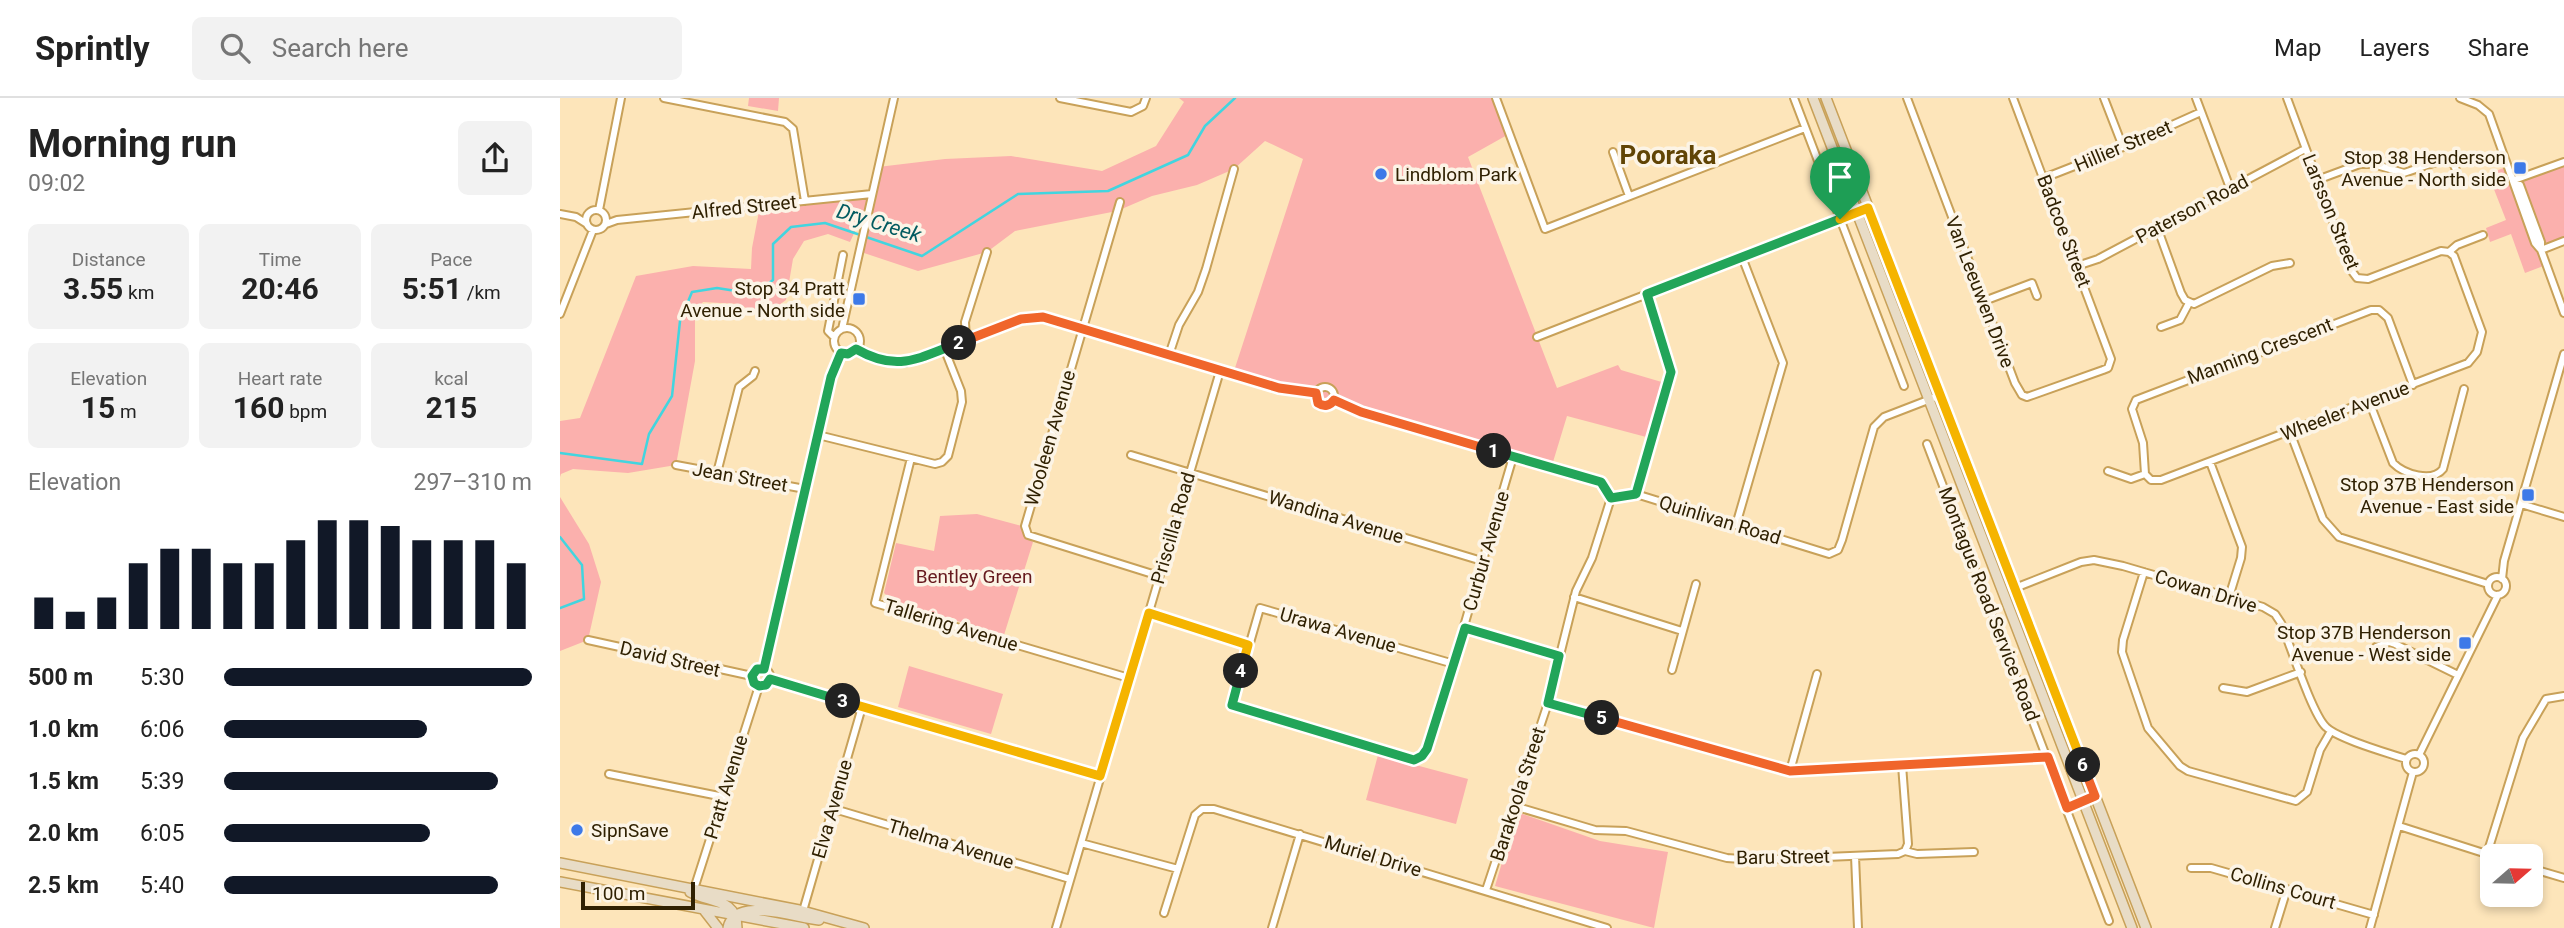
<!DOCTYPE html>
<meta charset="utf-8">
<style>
:root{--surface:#fff;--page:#f2f2f2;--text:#222;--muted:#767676;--line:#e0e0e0;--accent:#111827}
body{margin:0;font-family:Roboto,sans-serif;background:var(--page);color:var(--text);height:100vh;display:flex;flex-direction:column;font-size:26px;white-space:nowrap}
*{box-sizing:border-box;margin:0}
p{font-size:23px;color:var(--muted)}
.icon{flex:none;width:38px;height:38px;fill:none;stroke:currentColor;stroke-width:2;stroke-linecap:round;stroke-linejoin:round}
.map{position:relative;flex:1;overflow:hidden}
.side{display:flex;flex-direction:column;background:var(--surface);width:560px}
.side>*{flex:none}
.needle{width:46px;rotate:70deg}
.controls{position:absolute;left:1920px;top:746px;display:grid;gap:14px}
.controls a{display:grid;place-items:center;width:63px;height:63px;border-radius:10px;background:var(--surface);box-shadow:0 4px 10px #0003;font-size:35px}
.scale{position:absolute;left:21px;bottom:18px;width:114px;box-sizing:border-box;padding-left:7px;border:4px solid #302102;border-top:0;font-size:19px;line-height:24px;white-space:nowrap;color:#302102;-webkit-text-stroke:5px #fcf4e6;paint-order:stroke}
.pin{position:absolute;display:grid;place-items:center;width:60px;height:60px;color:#fff;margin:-72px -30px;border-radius:50% 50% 50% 0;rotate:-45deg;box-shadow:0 0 7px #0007}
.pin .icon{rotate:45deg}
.km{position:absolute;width:35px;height:35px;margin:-18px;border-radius:50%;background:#222;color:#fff;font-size:19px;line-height:35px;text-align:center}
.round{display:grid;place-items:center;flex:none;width:74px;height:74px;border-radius:10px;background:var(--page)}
.head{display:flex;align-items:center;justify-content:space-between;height:119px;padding:0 28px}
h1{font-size:38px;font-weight:700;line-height:52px}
.metrics{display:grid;grid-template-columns:repeat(3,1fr);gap:10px;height:119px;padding:7px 28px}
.metrics div{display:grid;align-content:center;border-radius:10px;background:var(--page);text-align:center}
.metrics b{font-size:30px;font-weight:700}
.metrics small{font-size:19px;font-weight:400}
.metrics p{font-size:19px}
.chart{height:196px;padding:14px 28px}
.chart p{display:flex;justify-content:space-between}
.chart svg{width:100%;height:126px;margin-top:7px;stroke:var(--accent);stroke-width:6}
ul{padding:0 28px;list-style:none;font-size:23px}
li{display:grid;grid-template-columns:112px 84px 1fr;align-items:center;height:52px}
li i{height:18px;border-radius:9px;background:var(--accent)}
header{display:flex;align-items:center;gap:42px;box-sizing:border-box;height:98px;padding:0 35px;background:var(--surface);border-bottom:2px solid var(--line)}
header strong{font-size:33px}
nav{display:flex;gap:38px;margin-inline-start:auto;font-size:24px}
.search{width:490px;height:63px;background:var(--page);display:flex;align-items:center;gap:18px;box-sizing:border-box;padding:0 24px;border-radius:10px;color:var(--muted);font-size:26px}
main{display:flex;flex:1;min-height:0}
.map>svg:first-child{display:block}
.green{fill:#fbb0ad}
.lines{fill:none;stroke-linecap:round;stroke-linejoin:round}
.stream{stroke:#42d5df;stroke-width:2.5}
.minor-casing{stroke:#c8a159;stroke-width:10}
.secondary-casing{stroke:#c8a159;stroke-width:12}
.minor{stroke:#fff;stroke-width:6}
.secondary{stroke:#e8dcc6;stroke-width:9}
.split-1-casing{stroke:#fff;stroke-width:14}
.split-2-casing{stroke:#fff;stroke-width:14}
.split-3-casing{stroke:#fff;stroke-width:14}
.split-4-casing{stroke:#fff;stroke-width:14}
.split-5-casing{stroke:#fff;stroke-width:14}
.split-6-casing{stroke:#fff;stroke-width:14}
.split-7-casing{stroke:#fff;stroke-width:14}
.split-1{stroke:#22a559;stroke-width:9}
.split-2{stroke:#f0652b;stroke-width:9}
.split-3{stroke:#22a559;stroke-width:9}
.split-4{stroke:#f5b400;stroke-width:9}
.split-5{stroke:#22a559;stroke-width:9}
.split-6{stroke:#f0652b;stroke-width:9}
.split-7{stroke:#f5b400;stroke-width:9}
.poi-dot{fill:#3d79e8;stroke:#fcf4e6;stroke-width:2.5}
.labels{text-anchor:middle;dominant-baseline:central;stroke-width:7;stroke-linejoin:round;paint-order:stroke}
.street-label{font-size:19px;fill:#302102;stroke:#fcf4e6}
.poi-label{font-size:19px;fill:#302102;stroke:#fcf4e6;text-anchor:end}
.park-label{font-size:19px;fill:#661a1f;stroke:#fcf4e6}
.water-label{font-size:21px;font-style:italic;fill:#025b60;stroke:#fcf4e6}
.district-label{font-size:26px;font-weight:bold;fill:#604405;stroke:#fcf4e6}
</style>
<header>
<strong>Sprintly</strong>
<div class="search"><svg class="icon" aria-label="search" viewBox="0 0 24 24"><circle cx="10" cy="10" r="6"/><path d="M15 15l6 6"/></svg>Search here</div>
<nav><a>Map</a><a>Layers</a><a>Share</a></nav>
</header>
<main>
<section class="side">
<div class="head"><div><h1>Morning run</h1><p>09:02</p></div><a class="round"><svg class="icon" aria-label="share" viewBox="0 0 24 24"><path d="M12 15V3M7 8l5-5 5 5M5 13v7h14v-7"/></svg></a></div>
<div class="metrics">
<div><p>Distance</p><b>3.55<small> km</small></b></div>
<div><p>Time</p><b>20:46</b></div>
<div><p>Pace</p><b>5:51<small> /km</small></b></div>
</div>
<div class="metrics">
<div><p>Elevation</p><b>15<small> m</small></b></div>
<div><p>Heart rate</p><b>160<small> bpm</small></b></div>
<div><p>kcal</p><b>215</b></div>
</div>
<div class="chart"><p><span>Elevation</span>297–310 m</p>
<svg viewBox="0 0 160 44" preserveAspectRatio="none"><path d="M5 44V33M15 44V38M25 44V33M35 44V21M45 44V16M55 44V16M65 44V21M75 44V21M85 44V13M95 44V6M105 44V6M115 44V8M125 44V13M135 44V13M145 44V13M155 44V21"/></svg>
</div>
<ul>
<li><b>500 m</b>5:30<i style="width:100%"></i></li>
<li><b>1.0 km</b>6:06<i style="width:66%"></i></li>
<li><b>1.5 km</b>5:39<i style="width:89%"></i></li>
<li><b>2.0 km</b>6:05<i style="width:67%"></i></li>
<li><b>2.5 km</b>5:40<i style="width:89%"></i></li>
</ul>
</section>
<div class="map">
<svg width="2004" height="830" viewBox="0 0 2004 830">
<rect width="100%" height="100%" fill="#fde5ba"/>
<path class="green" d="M189,0H219L218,13L188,8Z
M619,0H936L949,36L908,59L997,290L1058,267L1061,272L1105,285L1090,340L1007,318L993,364L954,354L953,359L756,297L673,276L743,61L705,43L674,71L637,87L592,98L557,113L455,133L427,154L358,173L298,153L310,101L290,144L268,136L244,143L233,161L226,202L202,219L179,206L143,204L135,215V263L116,367L68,375L13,371L1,376L0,379V323L20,320L76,178L133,168L191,171L192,150L200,108L311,96L318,69L385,61L451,58L542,73L596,48L624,4Z
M2004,64V143L1981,152L1954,82Z
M1946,69L1983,168L1965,175L1951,136L1930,144L1926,130L1946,122L1928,76Z
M0,399L29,446L41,484L28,542L0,553Z
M417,416L462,428L467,439L473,444L444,537L334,504L324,495L336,445L374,453L380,418Z
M349,568L443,596L431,636L338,609Z
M818,657L908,681L896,726L806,702Z
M957,714L1040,743L1108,754L1094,830L935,788Z"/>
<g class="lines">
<path class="stream" d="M0,355L82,366L89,336L112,298L120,223L132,194L157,190L195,196L213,182V146L231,129L265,125L362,158L458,96L548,93L628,57L645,28L675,0
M0,439L22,467L24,501L0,510"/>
<g class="minor-casing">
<path id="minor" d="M104,0L225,24L233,31L245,103
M500,0L571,14L583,8L586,0
M936,0L985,131L1245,30
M1234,0L1344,288
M1347,0L1455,285L1462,297L1467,299L1543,272L1548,270L1551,261L1453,0
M1544,0L1563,49
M1636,0L1670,90
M1727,0L1791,172L1797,180L1808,181L1881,153L1889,154L1897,147L1923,137
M1900,0L1918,7L1929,16L1975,145L1981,152L2004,215
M1053,54L1069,98
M1484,80L1563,49L1641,14
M1757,82L1800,66H1813L1844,75L1891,59L1897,75
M1954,82L2004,64
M1955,83L1960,87L1981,144V152
M560,104L465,428L468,437L599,478
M26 122a10 10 0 1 1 20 0a10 10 0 1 1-20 0Z
M39,112L61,0
M0,116L16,119L27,126
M46,126L57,122L312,96
M1597,129L1621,195L1625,202L1634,206L1712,168L1730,165
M1981,152L2004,143
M1517,168L1538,161L1745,51
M1424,203L1472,185L1477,198
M0,216L33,132
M1601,229L1620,222L1629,205
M274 243a13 13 0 1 1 26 0a13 13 0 1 1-26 0Z
M282,231L334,0
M274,239L268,233L283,157
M977,239L1308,110
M406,242L405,224L427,154
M296,251C312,261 327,265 345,265L461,221L483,219L719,290L756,295
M609,257L619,227L638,194L646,171L674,71
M756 298a9 9 0 1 1 18 0a9 9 0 1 1-18 0Z
M774,302L801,314L1041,384L1051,400
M1809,303L1833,365C1844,376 1872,385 1883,371L1904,291
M1730,334L1763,421L1779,439L1928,486
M258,337L375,366L382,364L388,358L402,304L401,293L384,250
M1367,346L1549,823
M571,357L922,463
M351,360L315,505L569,580
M1650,364L1682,449L1681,460L1669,499
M116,367L245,391
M1548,373L1571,381L1585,376L1591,382H1601L1908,265L1917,254L1922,234L1894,158L1889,154
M157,375L179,289L193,278L195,273
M1585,376L1583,345L1572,311L1576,302L1811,212H1819L1828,220L1853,287
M1076,396L1111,274L1087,196
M1051,400L1076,396L1269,456L1278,452L1282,442L1314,329L1324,319L1381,297
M1961,406L2004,419
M1176,427L1223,265L1182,159
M1584,474L1563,542L1562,554L1588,630L1620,668L1628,673L1736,703L1747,694L1760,652L1771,633
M1928 488a9 9 0 1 1 18 0a9 9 0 1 1-18 0Z
M1942,481L1944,463L2004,256
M1455,490L1521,464L1534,462L1563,468L1703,509L1715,516L1721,525C1730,546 1752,616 1766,629C1778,641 1828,655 1846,661
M1014,499L1122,533
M589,515L688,547
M905,530L999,558
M28,542L192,578
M1816,549L1829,544L1835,546L1898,577
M894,566L700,510L672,607L854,662L862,658L867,651C898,554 924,456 953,359
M192 579a9 9 0 1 1 18 0a9 9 0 1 1-18 0Z
M204,571L271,279L281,255
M1112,572L1136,486
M210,581L540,678
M1663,590L1687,594L1741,574
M988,605L1230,673L1488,659
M1846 665a9 9 0 1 1 18 0a9 9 0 1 1-18 0Z
M1859,657L1938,497
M1342,667L1348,746L1345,753
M1230,673L1257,576
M49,676L164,699
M954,708L1035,732L1066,733L1167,760L1195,762L1338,756L1345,753L1357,756L1414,754
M271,710L510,781
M1839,728L1933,758
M521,745L618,771
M1927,756L1963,640L1986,601L2004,598
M1295,758L1298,830
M1631,770H1651L1814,817
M1970,770L2004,780
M134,791L199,588
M926,792L988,605L1016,493L1032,460L1051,400
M243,813L302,609
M604,815L635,717L642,711H654L1047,830
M496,830L660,273
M712,830L740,736
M1715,830L1727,791
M1810,830L1853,674"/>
</g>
<g class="secondary-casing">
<path id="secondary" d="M1253,0L1572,830
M1266,0L1586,830
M1507,710L1527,702
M0,765L239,812L304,830
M0,784L244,830
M130,794C150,805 177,800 177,830
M144,812L158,830
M168,830C174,797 236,820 259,822"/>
</g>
<use href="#minor" class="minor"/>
<use href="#secondary" class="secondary"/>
</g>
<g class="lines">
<g class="split-1-casing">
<path id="split-1" d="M934,353L1041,384L1051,400L1076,396L1111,274L1087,196L1280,121"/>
</g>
<g class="split-2-casing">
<path id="split-2" d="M399,245L461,221L483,219L719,290L756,295L758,305C764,309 770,308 774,302L801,314L934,353"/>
</g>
<g class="split-3-casing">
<path id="split-3" d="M283,603L210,581L206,587L199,588L194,585L192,578L197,571H204L271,279L281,255L288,256L296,251C338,275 358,260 399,245"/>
</g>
<g class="split-4-casing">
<path id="split-4" d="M283,603L540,678L589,515L688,547L681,573"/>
</g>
<g class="split-5-casing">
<path id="split-5" d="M681,573L672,607L854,662L862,658L867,651L905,530L999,558L988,605L1042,620"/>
</g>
<g class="split-6-casing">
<path id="split-6" d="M1042,620L1230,673L1488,659L1507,710L1535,698L1523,667"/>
</g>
<g class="split-7-casing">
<path id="split-7" d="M1280,121L1308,110L1523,667"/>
</g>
<use href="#split-1" class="split-1"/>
<use href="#split-2" class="split-2"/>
<use href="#split-3" class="split-3"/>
<use href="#split-4" class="split-4"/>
<use href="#split-5" class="split-5"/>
<use href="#split-6" class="split-6"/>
<use href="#split-7" class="split-7"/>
</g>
<g class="poi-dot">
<rect x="1953" y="63" width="14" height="14" rx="3.5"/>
<circle cx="821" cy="76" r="7"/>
<rect x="292" y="194" width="14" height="14" rx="3.5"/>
<rect x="1961" y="390" width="14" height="14" rx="3.5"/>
<rect x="1898" y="538" width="14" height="14" rx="3.5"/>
<circle cx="17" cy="732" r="7"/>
</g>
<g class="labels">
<g class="street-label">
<text transform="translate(1563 48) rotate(-23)">Hillier Street</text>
<text transform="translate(184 109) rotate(-6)">Alfred Street</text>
<text transform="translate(1632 111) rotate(-28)">Paterson Road</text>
<text transform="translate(1771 114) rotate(68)">Larsson Street</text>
<text transform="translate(1504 133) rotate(69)">Badcoe Street</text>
<text transform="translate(1420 194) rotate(69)">Van Leeuwen Drive</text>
<text transform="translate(1700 253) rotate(-21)">Manning Crescent</text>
<text transform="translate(1785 313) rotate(-21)">Wheeler Avenue</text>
<text transform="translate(490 340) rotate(-74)">Wooleen Avenue</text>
<text transform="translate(180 379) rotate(10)">Jean Street</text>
<text transform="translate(776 419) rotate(17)">Wandina Avenue</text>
<text transform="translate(1160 422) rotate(17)">Quinlivan Road</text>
<text transform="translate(613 430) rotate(-74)">Priscilla Road</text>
<text transform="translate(926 453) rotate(-74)">Curbur Avenue</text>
<text transform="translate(1646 493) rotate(17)">Cowan Drive</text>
<text transform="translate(1429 506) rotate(69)">Montague Road Service Road</text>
<text transform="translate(391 527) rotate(17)">Tallering Avenue</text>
<text transform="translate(778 532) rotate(16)">Urawa Avenue</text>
<text transform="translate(110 561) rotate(13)">David Street</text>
<text transform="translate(166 689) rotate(-73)">Pratt Avenue</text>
<text transform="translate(958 696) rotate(-72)">Barakoola Street</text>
<text transform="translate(272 711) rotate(-74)">Elva Avenue</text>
<text transform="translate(391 746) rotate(17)">Thelma Avenue</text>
<text transform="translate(813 758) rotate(17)">Muriel Drive</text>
<text transform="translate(1223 759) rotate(-1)">Baru Street</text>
<text transform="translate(1723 790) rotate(16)">Collins Court</text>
</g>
<g class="poi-label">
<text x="1946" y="59">Stop 38 Henderson<tspan x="1946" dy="22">Avenue - North side</tspan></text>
<text x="835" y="76" text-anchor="start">Lindblom Park</text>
<text x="285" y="190">Stop 34 Pratt<tspan x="285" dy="22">Avenue - North side</tspan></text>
<text x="1954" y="386">Stop 37B Henderson<tspan x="1954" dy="22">Avenue - East side</tspan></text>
<text x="1891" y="534">Stop 37B Henderson<tspan x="1891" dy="22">Avenue - West side</tspan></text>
<text x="31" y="732" text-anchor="start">SipnSave</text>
</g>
<g class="park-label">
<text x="414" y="478">Bentley Green</text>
</g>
<g class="water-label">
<text transform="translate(319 125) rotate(17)">Dry Creek</text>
</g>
<g class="district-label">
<text x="1108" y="57">Pooraka</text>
</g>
</g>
</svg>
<div class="controls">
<a><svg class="needle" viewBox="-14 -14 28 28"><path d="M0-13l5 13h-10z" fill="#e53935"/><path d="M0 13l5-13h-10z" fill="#767676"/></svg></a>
</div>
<div class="scale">100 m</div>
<div class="pin" style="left:1280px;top:121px;background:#1e9e55"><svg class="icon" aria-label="arrive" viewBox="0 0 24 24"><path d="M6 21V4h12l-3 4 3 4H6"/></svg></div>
<b class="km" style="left:934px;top:353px">1</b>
<b class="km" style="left:399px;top:245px">2</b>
<b class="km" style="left:283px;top:603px">3</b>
<b class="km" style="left:681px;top:573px">4</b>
<b class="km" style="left:1042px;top:620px">5</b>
<b class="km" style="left:1523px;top:667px">6</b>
</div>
</main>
